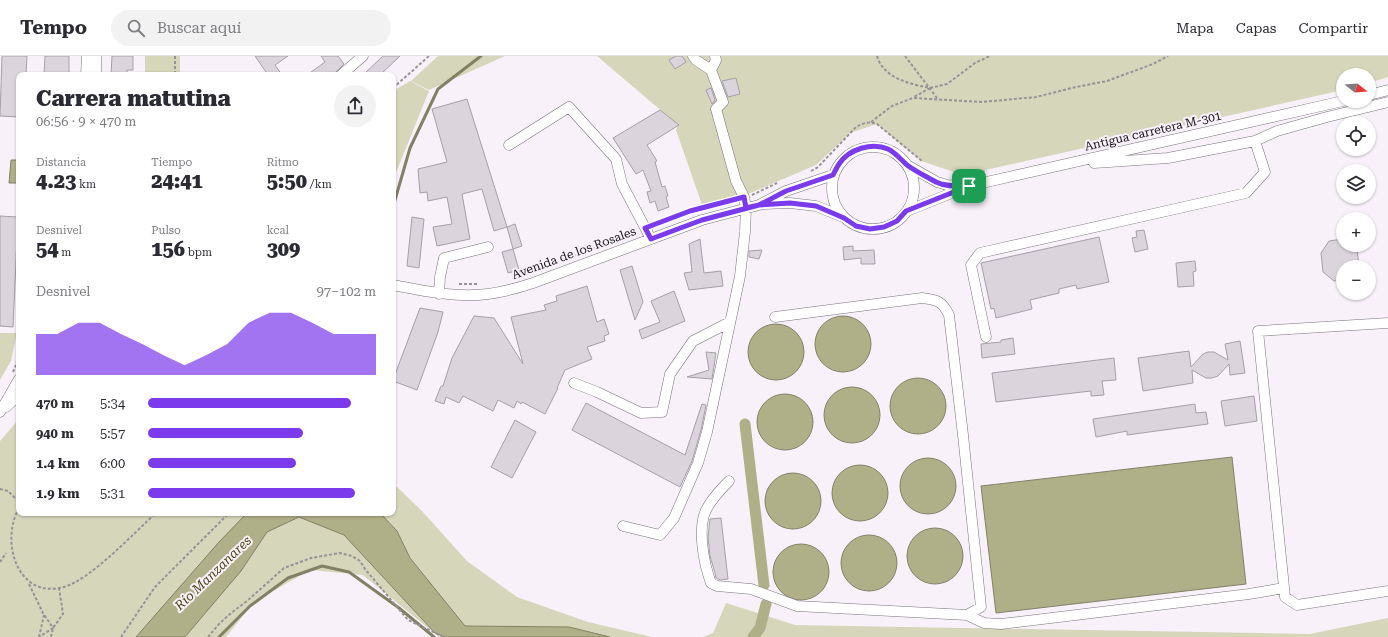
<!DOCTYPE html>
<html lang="es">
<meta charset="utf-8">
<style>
:root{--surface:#fff;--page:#f2f2f3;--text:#2b2b33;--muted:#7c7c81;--line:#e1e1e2;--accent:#7c3aed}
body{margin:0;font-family:"Roboto Serif",serif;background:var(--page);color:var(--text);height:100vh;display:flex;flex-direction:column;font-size:15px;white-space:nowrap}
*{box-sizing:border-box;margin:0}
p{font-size:13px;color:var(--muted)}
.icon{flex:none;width:22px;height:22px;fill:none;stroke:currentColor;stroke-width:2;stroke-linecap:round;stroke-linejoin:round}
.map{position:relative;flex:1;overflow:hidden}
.drawer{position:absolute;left:16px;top:16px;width:380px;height:444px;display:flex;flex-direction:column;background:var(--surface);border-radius:8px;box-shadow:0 1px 3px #0004}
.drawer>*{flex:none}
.needle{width:26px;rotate:107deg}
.buttons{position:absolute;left:1336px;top:12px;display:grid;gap:8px}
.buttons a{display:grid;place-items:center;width:40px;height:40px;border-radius:50%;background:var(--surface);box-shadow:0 1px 3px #0004;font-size:20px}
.pin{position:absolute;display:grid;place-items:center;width:34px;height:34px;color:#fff;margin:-17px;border-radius:8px;box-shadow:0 2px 6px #0006}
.round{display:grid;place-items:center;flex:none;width:42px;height:42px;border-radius:21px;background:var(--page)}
.overview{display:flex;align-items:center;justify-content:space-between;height:68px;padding:0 20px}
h1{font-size:22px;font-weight:800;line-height:30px}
.stats{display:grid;grid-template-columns:repeat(3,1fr);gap:6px;height:68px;padding:4px 20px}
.stats div{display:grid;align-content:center}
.stats b{font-size:20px;font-weight:800}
.stats small{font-size:11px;font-weight:400}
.stats p{font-size:11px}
.chart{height:112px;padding:8px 20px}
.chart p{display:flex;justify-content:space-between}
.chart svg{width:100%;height:72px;margin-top:4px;fill:var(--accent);opacity:.7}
ul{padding:0 20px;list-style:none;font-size:13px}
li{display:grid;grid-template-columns:64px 48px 1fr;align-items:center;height:30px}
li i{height:10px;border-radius:5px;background:var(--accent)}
header{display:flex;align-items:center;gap:24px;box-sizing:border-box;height:56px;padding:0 20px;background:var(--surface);border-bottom:1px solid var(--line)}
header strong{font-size:19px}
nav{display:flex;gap:22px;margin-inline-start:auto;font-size:14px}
.search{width:280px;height:36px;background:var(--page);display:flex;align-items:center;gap:10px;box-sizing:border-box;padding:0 14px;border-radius:22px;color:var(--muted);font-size:15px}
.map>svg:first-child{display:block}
.green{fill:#d6d6bb}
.water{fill:#b0b088;stroke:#828166}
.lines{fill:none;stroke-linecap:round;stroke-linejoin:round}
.stream{stroke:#828166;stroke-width:3}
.canal{stroke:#b0b088;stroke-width:11}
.building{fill:#dbd4dd;stroke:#a69fa8}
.minor-casing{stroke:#79737b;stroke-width:11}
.path{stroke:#979298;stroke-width:2;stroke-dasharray:3 2;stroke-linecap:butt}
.minor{stroke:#fff;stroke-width:10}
.route-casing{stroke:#fff;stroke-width:8}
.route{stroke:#7c3aed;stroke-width:5}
.labels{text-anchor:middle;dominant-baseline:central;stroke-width:4;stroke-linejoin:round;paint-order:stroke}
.street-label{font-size:12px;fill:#171417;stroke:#f8f1fa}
.water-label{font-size:13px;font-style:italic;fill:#474615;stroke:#f8f1fa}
</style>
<header>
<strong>Tempo</strong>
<div class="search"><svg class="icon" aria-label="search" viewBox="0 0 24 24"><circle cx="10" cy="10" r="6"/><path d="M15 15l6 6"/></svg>Buscar aquí</div>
<nav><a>Mapa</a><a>Capas</a><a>Compartir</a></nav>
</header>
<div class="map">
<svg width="1388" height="581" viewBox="0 0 1388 581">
<rect width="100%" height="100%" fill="#f8f1fa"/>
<path class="green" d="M145,0H180V19H145Z
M438,0H505L429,34L411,25Z
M597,0H1388V21L1369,27V19H1343V34L963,119L921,105L877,68L850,77L816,109L748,138L702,149L676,74L678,69Z
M410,25L429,35L393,124V35Z
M0,277H17L11,305L0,324Z
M19,363V457H393V427L422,455L467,505L517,541L588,566L652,581H439L363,519L310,514L254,546L226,581H0V385Z
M726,547L795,569L1310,578L1388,562V581H703L713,577Z"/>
<path class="water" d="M11,104H19V127H9Z
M815 288a28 28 0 1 1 56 0a28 28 0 1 1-56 0Z
M748 296a28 28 0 1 1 56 0a28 28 0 1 1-56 0Z
M890 350a28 28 0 1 1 56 0a28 28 0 1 1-56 0Z
M824 359a28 28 0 1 1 56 0a28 28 0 1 1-56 0Z
M757 366a28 28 0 1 1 56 0a28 28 0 1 1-56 0Z
M1232,401L1246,528L996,557L981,430Z
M900 430a28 28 0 1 1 56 0a28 28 0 1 1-56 0Z
M832 437a28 28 0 1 1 56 0a28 28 0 1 1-56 0Z
M765 445a28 28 0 1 1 56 0a28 28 0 1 1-56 0Z
M247,457H380L397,475L410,502L465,570L569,571L610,581H445L435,577L344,479L299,461L267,476L241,515L185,581H136L219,486Z
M907 500a28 28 0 1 1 56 0a28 28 0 1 1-56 0Z
M841 507a28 28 0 1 1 56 0a28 28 0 1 1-56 0Z
M773 516a28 28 0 1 1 56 0a28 28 0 1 1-56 0Z"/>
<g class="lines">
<path class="stream" d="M393,151L410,92L438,33L481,0
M219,581L250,550L288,522L322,510L349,516L399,552L434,581"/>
<path class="canal" d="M745,368L764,529
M753,581L760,572L766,548"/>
</g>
<path class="building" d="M2,0H27L26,19H19V61L0,60Z
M45,0H69V19H44Z
M112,0H133V14H127V19H111Z
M255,0H288L275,9L282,19H268Z
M321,0H338L344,8L333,19H307L325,6Z
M383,0H400L380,19H363Z
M676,0H682L686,6L675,13L669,4Z
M736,22L740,38L728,41L722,25Z
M711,32L715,44L712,48L706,34Z
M467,43L507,171L494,175L482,133L462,138L470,183L437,190L433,171L452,168L447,141L428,145L427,136L420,137L418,113L447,106L432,53Z
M660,54L679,69L647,89L657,105L655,106L662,131L665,130L668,140L666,141L669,151L658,155L655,145L650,147L647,136L651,135L643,114L636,118L613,82Z
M0,160L18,161L13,271L0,270Z
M412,161L424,163L419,212L407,210Z
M515,168L522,190L513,193L507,171Z
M1144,174L1148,193L1135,196L1132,182L1137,181L1136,175Z
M1099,181L1109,226L1077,233L1076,229L1059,233V237L1030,244L1032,253L996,262L994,252L991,253L981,207Z
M700,183L704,217L721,215L723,230L689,234L684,217L692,216L689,188Z
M1343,183V189H1353L1357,192L1359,211H1343V224L1334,225L1323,216L1321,197L1329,185Z
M853,190V195L874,194L875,208H861V202L844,204L843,191Z
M513,193L519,214L508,217L502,196Z
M762,194L759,203L749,201V195Z
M1195,205L1196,215L1193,216L1194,230L1178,231L1176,207Z
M632,210L643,246L635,264L620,214Z
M587,230L597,266L604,263L609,278L604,280L605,285L587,291L592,303L565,314L557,332H558L545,358L522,346L521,348L517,345L514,352L498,344L493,355L463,340L459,347L446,341L444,348L435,345L441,330H443L452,302L474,260L494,262L523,308L511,261L546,254L544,249L557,245L556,240Z
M674,235L685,265L642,283L639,274L660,266L651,245Z
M420,252L443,256L438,276L417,334L393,325V324Z
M1013,282L1015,298L982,302L981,288L1001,286V284Z
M1240,285L1245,317L1230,319L1229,308L1218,320L1212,322H1206L1192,314L1193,327L1143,335L1138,302L1189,295L1191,311L1203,298L1208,296H1214L1228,304L1225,288Z
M706,296L716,297L712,323L687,321L709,314Z
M1114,302L1116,324L1102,325L1104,339L1091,340V335L996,346L992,317Z
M1254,340L1257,365L1225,370L1221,345Z
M586,347L685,399L702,348L706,349L701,374L692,405L680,431L572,374Z
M1195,348L1196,357L1206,356L1208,368L1127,379V375L1096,381L1093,363Z
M515,364L536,376L512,422L491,411Z
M721,462L728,523L720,524L716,522L715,517L710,500L708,481L710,463Z"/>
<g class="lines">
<g class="minor-casing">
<path id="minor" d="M693,0L696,4L711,14
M86,19L87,0
M96,19V0
M341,19L363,0
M1369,39L1388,34
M509,89L569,51L616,103L622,128L651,183
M832 132a41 41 0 1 1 82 0a41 41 0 1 1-82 0Z
M1094,107L1168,102L1255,85L1277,75L1327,61L1388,46
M907,109L937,126L947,129L965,130
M763,148L790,147L816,150L843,161
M907,155L969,130L1343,45
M393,229C424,235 456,242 488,238C503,236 518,232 533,227L702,164L759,149L786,135L833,119
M439,238L440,221L444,202L488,191
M775,261L922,242C938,244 942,245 949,259L963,379L981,551L967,559
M1388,267L1258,275L1285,541L1297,549L1388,535
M986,281L971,209L980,197L1246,137L1265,116L1255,85
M574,327L597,336L641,357L662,356L670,318L693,285L730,266
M6,351L19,339
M0,356L19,323
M729,425C721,433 711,444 706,454C697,474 704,508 711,527L717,530L751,533L797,550L967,559L984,567L1001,568L1249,538L1284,532
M623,470L660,479L674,462L698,407L707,376L740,220L745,176L746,152L744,141L736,125L716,53L723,46L711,14L716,4L715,0"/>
</g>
<path class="path" d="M175,0V19
M877,0C883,22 910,28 930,32L914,41
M905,0L937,42
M393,32L429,0
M930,32L947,28L975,7L990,0
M871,66L892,50L913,42L982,46L1036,41L1076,31L1107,25L1153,8L1168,0
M811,115L818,111L856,71C863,67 869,65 877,68L922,105
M962,119L987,115
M752,139L777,127
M655,169L690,155L734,144
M561,205L636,176
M459,228H479
M13,316L16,309L19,296
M0,433L8,435L19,446
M19,452C0,485 17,544 64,531C90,524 135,476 156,457
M0,506L6,497
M29,528L43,557L53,572L39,581
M39,581L44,559
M51,581L53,572L63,558L59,532
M121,581L155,531L229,457
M208,581L219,568L231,557L247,545L284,512L311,502L340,497L352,500L360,505L365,513L408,564L444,581"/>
<use href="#minor" class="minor"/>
</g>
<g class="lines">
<g class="route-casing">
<path id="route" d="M969,130L906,155L897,165L884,171L870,173L856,170L844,162L816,150L790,147L759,149L746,152L744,141L690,155L645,172L651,183L702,164L759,149L786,135L833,119C835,115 837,111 839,108C849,93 872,86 888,93C896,97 900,103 907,109C915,115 927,121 936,126C946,131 958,130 969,130"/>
</g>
<use href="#route" class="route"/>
</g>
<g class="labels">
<g class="street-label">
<text transform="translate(1153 75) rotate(-13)">Antigua carretera M-301</text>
<text transform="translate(574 197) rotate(-20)">Avenida de los Rosales</text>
</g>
<g class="water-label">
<text transform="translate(213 517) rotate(-44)">Río Manzanares</text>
</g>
</g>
</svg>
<div class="buttons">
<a><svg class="needle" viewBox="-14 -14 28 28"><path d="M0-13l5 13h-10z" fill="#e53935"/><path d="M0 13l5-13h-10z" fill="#7c7c81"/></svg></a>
<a><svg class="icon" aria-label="locate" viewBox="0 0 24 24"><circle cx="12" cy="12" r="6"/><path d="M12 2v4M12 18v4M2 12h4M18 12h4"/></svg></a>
<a><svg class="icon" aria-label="layers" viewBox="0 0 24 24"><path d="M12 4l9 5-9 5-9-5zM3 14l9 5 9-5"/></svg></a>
<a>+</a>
<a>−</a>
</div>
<div class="pin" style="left:969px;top:130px;background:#1e9e55"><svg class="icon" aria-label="arrive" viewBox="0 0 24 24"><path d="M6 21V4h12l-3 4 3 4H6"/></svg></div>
<section class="drawer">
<div class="overview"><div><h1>Carrera matutina</h1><p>06:56 · 9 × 470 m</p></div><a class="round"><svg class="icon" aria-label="share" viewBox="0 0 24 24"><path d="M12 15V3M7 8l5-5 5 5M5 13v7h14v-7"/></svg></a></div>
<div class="stats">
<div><p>Distancia</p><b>4.23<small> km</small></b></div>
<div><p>Tiempo</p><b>24:41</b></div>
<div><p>Ritmo</p><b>5:50<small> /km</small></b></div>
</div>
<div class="stats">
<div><p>Desnivel</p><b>54<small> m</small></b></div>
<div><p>Pulso</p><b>156<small> bpm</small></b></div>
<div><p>kcal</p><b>309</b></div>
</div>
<div class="chart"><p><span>Desnivel</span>97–102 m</p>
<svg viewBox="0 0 160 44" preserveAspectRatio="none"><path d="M0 44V19L10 19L20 12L30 12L40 19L50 25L60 32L70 38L80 32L90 25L100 12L110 6L120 6L130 12L140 19L150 19L160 19V44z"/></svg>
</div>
<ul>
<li><b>470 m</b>5:34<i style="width:89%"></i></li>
<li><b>940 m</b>5:57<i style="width:68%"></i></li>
<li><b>1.4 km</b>6:00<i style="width:65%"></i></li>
<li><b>1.9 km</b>5:31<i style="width:91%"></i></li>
</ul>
</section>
</div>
